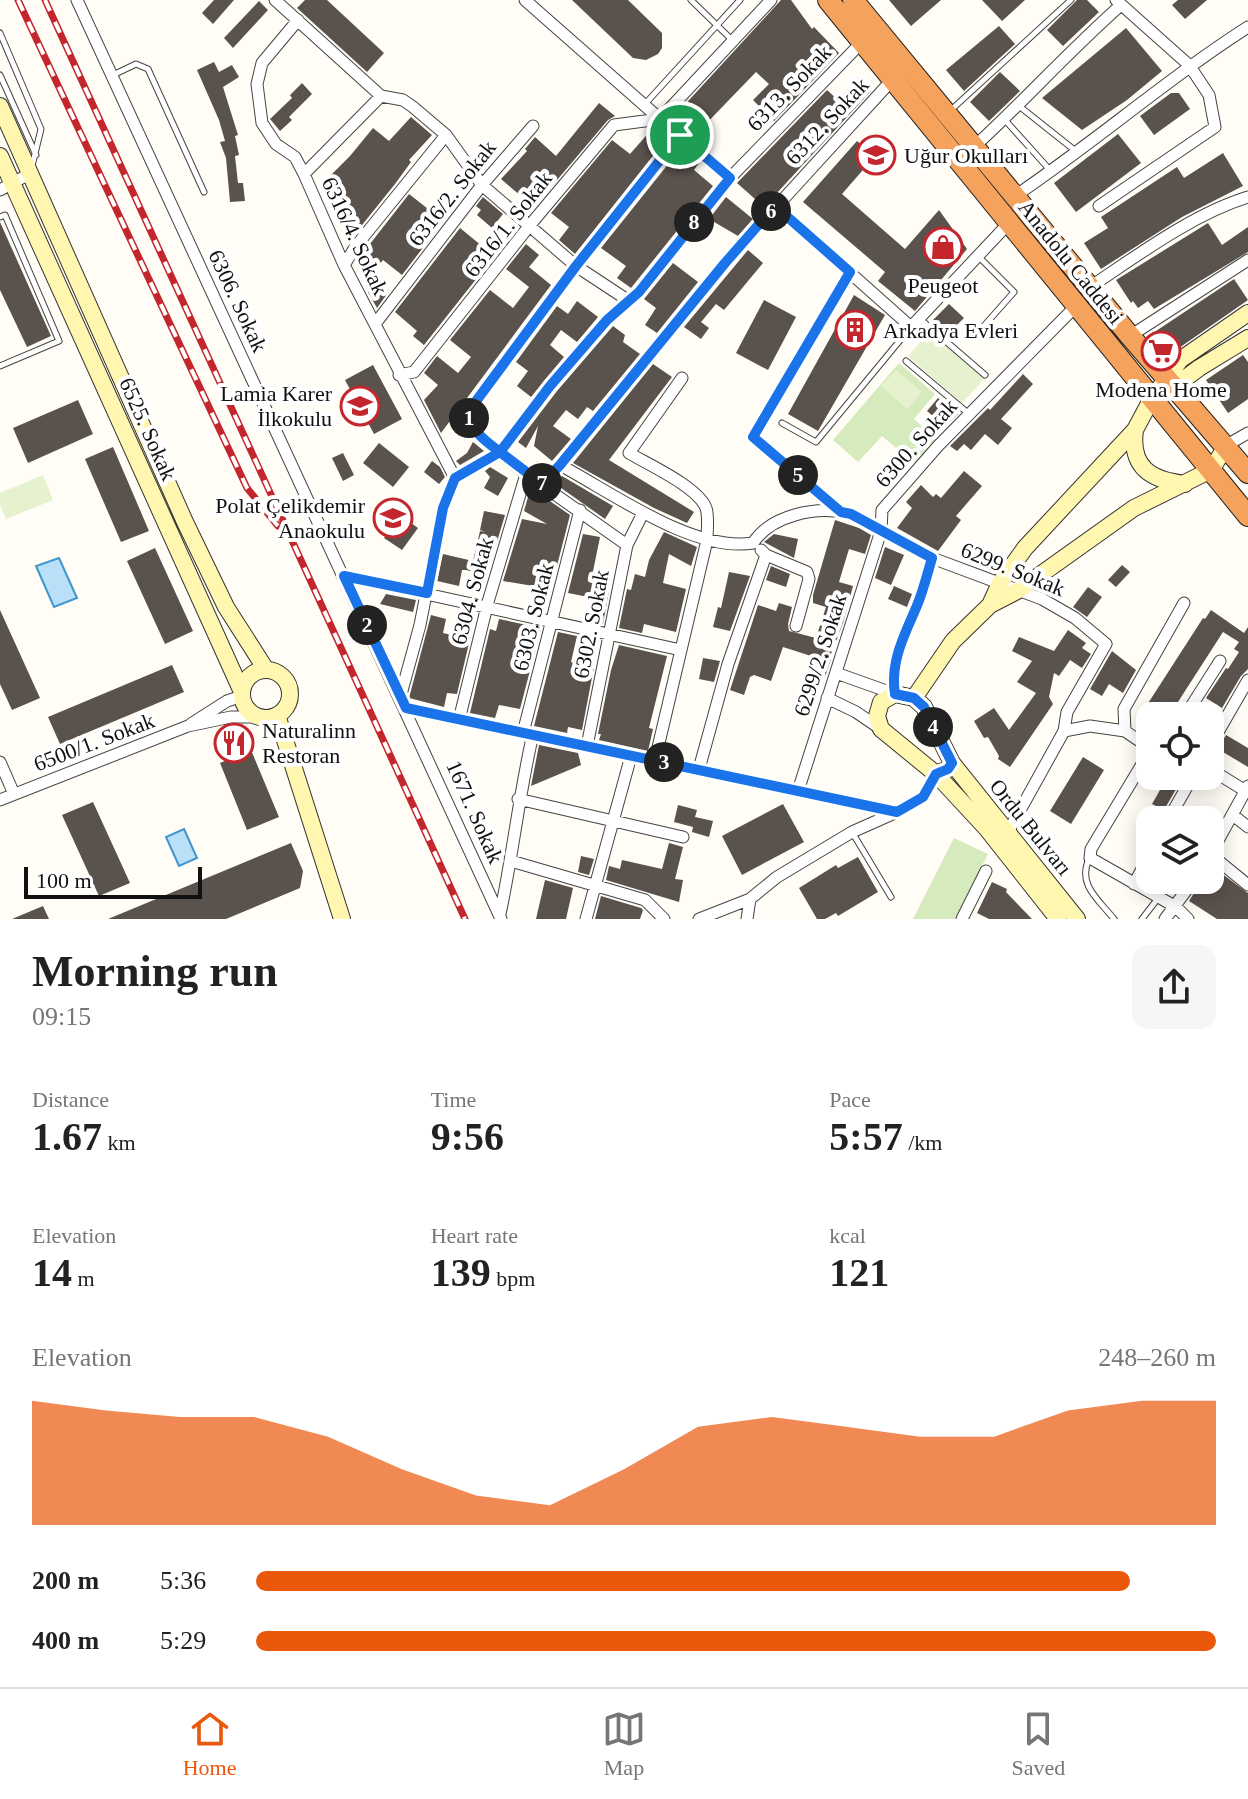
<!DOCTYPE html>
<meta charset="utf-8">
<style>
:root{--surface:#fff;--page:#f6f6f6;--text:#222;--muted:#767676;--line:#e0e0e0;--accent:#ea580c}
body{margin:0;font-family:"Times New Roman",serif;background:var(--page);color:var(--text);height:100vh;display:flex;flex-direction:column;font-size:30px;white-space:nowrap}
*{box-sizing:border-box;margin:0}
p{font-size:26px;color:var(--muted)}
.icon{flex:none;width:44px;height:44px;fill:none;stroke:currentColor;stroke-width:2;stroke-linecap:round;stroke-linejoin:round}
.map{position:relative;height:919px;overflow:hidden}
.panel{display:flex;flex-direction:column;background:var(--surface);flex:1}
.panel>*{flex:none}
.fabs{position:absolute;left:1136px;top:702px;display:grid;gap:16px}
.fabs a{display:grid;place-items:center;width:88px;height:88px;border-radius:16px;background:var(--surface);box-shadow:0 4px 20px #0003;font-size:40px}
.scale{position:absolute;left:24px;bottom:20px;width:178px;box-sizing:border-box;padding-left:8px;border:4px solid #111;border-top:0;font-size:22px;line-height:28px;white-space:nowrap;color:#111;-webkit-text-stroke:6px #fff;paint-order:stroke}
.pin{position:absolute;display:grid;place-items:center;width:68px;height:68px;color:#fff;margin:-34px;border:4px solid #fff;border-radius:50%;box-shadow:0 2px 8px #0007}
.km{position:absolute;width:40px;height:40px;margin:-20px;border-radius:50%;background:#222;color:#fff;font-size:22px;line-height:40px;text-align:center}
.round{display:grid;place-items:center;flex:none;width:84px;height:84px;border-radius:16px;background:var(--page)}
.headline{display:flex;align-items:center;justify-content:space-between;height:136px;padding:0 32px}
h1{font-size:44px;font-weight:600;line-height:60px}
.figures{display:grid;grid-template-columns:repeat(3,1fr);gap:12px;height:136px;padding:8px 32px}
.figures div{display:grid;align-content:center}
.figures b{font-size:40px;font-weight:600}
.figures small{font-size:22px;font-weight:400}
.figures p{font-size:22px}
.chart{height:224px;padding:16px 32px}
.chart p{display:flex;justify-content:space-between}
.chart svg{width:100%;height:144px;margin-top:8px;fill:var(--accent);opacity:.7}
ul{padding:0 32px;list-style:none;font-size:26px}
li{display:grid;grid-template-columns:128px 96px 1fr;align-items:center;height:60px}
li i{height:20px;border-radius:10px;background:var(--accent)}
.menu{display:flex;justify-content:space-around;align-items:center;height:112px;border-top:2px solid var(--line);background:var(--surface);font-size:22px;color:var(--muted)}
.menu a{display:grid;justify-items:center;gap:4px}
.menu .selected{color:var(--accent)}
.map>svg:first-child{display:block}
.green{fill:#d5ebbd}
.pitch{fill:#e6f2cf}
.water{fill:#b9e0f7;stroke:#3f96cf;stroke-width:2}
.building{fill:#5a524d}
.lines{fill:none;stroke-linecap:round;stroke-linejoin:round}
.lane-casing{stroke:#444;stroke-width:7}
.street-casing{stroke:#444;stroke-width:13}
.secondary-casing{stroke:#333;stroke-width:18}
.highway-casing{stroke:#222;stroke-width:22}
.lane{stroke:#fff;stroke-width:5}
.street{stroke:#fff;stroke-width:11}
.secondary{stroke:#fff6b0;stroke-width:16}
.highway{stroke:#f5a25d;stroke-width:20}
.rail-casing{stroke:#c4262e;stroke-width:7}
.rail{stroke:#fff;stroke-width:4;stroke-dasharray:12;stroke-linecap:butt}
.route-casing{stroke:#fff;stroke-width:16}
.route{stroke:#1a73e8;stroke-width:10}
.labels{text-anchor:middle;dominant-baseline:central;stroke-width:8;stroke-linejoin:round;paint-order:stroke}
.street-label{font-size:22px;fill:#111;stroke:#fff}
.poi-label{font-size:22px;fill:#111;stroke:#fff;text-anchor:start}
</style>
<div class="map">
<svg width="1248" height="919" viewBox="0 0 1248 919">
<rect width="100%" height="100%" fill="#fffdf5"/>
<path class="green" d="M899,363L935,394L914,419L937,440L916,465L882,436L858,462L833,440Z
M954,838L988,854L955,919H913Z"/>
<path class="pitch" d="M931,330L985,378L962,403L908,356Z
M896,370L922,392L907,409L881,386Z
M43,475L53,500L6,519L0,505V493Z"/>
<path class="water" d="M59,558L77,598L54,607L36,566Z
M184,829L197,858L179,866L166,837Z"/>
<path class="building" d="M214,0H234L213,24L202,13Z
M305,0H327L384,53L367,72L297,8Z
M572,0H628L662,33V48L658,54L646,60L633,58Z
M781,0H791L812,29L814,27L839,53L774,121L753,100L769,84L756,72L699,131L679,111Z
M889,0H941L911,26Z
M982,0H1025L1002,21Z
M1087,0L1099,12L1063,46L1047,30L1077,0Z
M1178,0H1207L1185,19L1172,5Z
M259,1L268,10L233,48L224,38Z
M999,26L1015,44L964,91L946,70Z
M1126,28L1162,71L1127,100L1082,130L1042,98Z
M214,62L219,72L232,65L239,77L223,87L238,135L235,136L239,155L235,156L238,183H243L245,201L230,202L226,158L220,142L225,141L219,120L197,70Z
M1000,72L1020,91L989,121L970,102Z
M858,78L871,91L764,207L737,183L827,90L838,100Z
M302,83L312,94L289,117L292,120L280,131L270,119L292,98L290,95Z
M1171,93H1179L1190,109L1154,135L1140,116Z
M599,103L615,116L608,120L529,213L517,202L522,197L501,179L527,151L525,149L535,137L556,156Z
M411,117L432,135L409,160L411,162L395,184L354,235L338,221L340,219L321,185L350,156L373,128L389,141Z
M657,128L668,137L575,254L559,240L569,227L551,213L612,140L630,154L652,129Z
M1118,134L1141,163L1076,212L1054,183Z
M857,141L875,156L842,194L905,249L939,210L967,249L915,311L878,281L885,272L803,202Z
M681,148L699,163L694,170L713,186L631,288L617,278L626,266L601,248Z
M1223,153L1243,186L1182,217L1101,269L1084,243L1108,228L1101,217L1177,167L1184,178Z
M409,194L432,212L441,201L452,210L402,275L383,260L374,271L359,258Z
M483,197L503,214L492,228L477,215L481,210L476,206Z
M726,197L753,219L738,236L709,219Z
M0,222L51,336L27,347L0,290Z
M1208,223L1222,245L1248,227V252L1154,309L1148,301L1138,308L1133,301L1131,303L1116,280Z
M499,225L511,235L424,345L413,336L417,331L395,312L460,228L482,246Z
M526,244L539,255L529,267L551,285L441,433L424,400L438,385L424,373L437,356L458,373L471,357L450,340L490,290L513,308L529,287L506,269Z
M748,250L763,263L724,310L716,304L701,322L709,328L701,339L684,327Z
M673,263L698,282L657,333L645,325L656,308L644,299Z
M1234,279L1248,300L1169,355L1153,333Z
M376,284L387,294L377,308L368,292Z
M854,295L885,315L818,431L788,414Z
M764,300L796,317L768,370L736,353Z
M577,301L598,317L577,342L561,330L550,345L564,357L531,397L517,386L528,371L516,362L557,306L568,314Z
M949,304L964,318L947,335L931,322Z
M613,326L625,335L623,342L640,354L593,411L587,407L578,419L566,410L553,426L571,439L552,461L534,446L538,426L526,448L518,442L557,391Z
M1243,355L1248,362V399L1228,413L1206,380Z
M653,364L672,377L609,460L694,512L687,523L654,508L573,463Z
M373,365L402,419L374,434L345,380Z
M1023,374L1033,384L1001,419L1012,428L998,445L985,434L971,450L964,444L957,451L950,446L988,408L990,410Z
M938,398L958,414L938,434L927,425L934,417L927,411Z
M78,400L93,434L28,463L13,428Z
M473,442L484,451L460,465L456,461L467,453Z
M379,443L409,467L393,487L363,463Z
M113,447L149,531L121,542L85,459Z
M343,453L354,475L343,481L332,458Z
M432,461L440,467L445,477L439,484L424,472Z
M490,467L508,478L498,496L484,488L490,477L485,471Z
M964,471L982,486L956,516L961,520L938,551L897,528L912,508L906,502L921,485L933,497L936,494L941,498Z
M562,476L613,506L605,519L554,483Z
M530,490L537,492L570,515L551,589L503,581L522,519L547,524L524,511Z
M484,511L505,515L487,575L466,570H462L459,586L437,581L443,554L473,561L480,531L485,532L480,530Z
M400,515L418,528L402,550L384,538Z
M835,520L859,528L871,535L865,554L849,549L839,582L853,586L843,623L829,659H831L825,677L806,670L811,656L783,647L771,681L754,675L750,677L744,695L730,690L758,605L776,611L779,603L792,607L788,624L789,631L816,638L826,607L813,603V595Z
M664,532L697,547L691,566L669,554L663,583L686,589L676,632L644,624L642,633L619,628L627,589L631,590L635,574L645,577L649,560Z
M583,534L600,537L591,581L610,585L603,624L593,622L598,599L568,593Z
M774,534L798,539L794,558L764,542Z
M885,547L904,555L891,585L875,578Z
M155,548L193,631L165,644L127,561Z
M1122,565L1130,572L1116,587L1108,580Z
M771,566L790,574L786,587L766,580Z
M729,572L750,576L730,631L713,627L718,607L721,608Z
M894,586L912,594L907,607L888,599Z
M1088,587L1102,597L1087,617L1073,607Z
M386,594L416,600L413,612L380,604Z
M0,610L40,698L12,710L0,684Z
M1211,610L1244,633L1248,627V669L1241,676L1222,708L1206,698L1226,668L1228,669L1239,652L1234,649L1239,642L1223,632L1176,705L1180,707L1177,716H1150V731L1136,722L1203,618L1205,619Z
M431,615L446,619L443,633L470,639L457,694L447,693L444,707L409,698Z
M499,619L541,628L520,709L499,705L495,718L470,713L490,629L496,631Z
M1068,630L1086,643L1082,648L1091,654L1082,668L1070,660L1059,676L1054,673L1049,697L1053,704L1010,767L998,759L999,756L988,737L984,738L974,721L994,708L1009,730L1036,693L1017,682L1032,661L1012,651L1019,637L1054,651Z
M558,632L577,636L571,662L594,667L582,730L568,727L567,733L534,726Z
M619,645L667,656L649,728L653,729L648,751L599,740L601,734H598L611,670Z
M1112,651L1136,670L1123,693L1109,684L1102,696L1090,689Z
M703,658L720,661L714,682L699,679Z
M172,665L184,692L60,744L48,717Z
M1226,735L1248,748V767L1218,749Z
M539,745L578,753L581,765L531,786Z
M251,750L279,817L247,830L220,763Z
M1083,757L1104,770L1071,824L1050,811Z
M1150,767V776L1183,777L1164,810L1152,804L1160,790L1142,781Z
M93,802L130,883L99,896L62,815Z
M783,804L804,842L742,875L722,836Z
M678,805L697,810L695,817L713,821L709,837L692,832L693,827L674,822Z
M291,843L303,871L300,888L226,919H108Z
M669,843L683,847L675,879L683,880L679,902L606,880L609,866L620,869L622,860L662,869Z
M581,856L594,859L589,875L578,872Z
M858,857L878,892L838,916L836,913L825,919H817L799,888L836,865L838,868Z
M1210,865L1248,893V919H1217L1189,901L1202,880H1210Z
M545,880L573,888L566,919H536Z
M992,882L1007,889L1006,892L1032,919H989L977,913Z
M601,896L641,908L643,910L640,919H595Z
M43,906L49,919H12Z"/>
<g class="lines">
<g class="lane-casing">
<path id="lane" d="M691,0L731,39
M0,33L41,129L32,166
M0,75L36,155
M113,75L136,64L148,69L204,192
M645,104L740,0
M1019,106L1077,152
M951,110L1071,0
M1005,120L1049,169
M0,217L5,215L59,341L0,366
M920,319L985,375
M975,336L1014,292L978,256
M906,361L969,414
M782,423L816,442L911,327
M852,832L891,897
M1089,859C1077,885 1099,900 1114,919
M1142,919L1159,897"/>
</g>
<g class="street-casing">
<path id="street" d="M77,0L501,919
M275,0L381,96L403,100L413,107L446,135L482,185L576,266L629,301
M525,0L660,119
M298,20L262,63L257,84L262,123L276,144L295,157L304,174L344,265L455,478
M975,146C1025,100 1070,50 1121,5
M304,174L381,96
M730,178L660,119L771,0
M0,190L29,174
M1015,196C1095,142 1167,79 1248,27
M775,206L920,335
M1099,206L1215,127L1209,95L1189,65L1116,0
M344,265L356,246L446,135
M1090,287C1138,255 1193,214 1248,197
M375,324L482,185L533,126
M911,327L1008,224
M1130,336L1248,260
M399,375L414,372L530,225L614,125L660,119
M1227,445L1248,433
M560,465C611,492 694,553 753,543C771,515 816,506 847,513C859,516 871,525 881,531L882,510L938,446L1075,307
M455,478L500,452L550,386L607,320L639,292L730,178L862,42
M542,484L560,465L725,263L893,79
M841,512L753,437L850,272
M627,545L526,474L480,437L470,423L468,412L576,266L680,135
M761,550L766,555L807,572L809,579L796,626
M344,576L681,650
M836,673L895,694C890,662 904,636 916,608C923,592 927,575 932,558
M400,698L420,625L443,508L455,478
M827,698L856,712L881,729
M406,708L897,812
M1185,716L1220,661
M459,720L488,602L526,474
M191,724L227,701L242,696
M1064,731L1090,726L1125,731
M523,733L580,510
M587,746L627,545L643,513
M1210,746L1248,680
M1150,748L1125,731L1124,709L1184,603
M1150,751L1091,849L1090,858L1176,907L1188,919
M655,760L707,540C707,530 709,517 706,508C698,487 649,465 629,453L682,378
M0,762L14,794
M699,769L728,664L766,555
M1210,769L1244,790
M798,791L881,531L932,558L1042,599L1075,618L1106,644L1067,712L1064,731L1008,832
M518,799L683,837
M0,800L188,726L231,717H259
M1234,816L1248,827
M1168,820L1193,776
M1210,854L1248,885
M1210,855L1248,786
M511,861L645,900L664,919
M1134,884L1150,854
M500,914C513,854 519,794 533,734
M586,919L631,756
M699,919L750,899
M747,919L750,899L777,877L852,832L897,812L923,797L936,774
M962,919L986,871
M1165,919L1194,880"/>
</g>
<g class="secondary-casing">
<path id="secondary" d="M0,106L185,522L226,607L265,668
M0,156L242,692
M1175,386L1199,368L1248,338
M1135,430C1130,467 1150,480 1185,484
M990,605L1000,583L1025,548L1135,430L1151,400L1180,360L1248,313
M242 694a24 24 0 1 1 48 0a24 24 0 1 1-48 0Z
M914,698L953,641L990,605L1019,590L1134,508L1211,470L1227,445
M277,715L342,919
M952,763L948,769L936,774L881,729L877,716L881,702L895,694L914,698L924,707L952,763L1077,919
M936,774L987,829L1058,919"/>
</g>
<g class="highway-casing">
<path id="highway" d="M828,0L1248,516
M853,0L1130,336L1248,473"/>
</g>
<use href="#lane" class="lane"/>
<use href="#street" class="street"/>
<use href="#secondary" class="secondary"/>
<use href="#highway" class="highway"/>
<g class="rail-casing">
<path id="rail" d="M18,0L247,488L278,526
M45,0L465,919"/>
</g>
<use href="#rail" class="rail"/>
</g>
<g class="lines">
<g class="route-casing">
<path id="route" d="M680,135L576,266L468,412C471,431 485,441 500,452L455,478L443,508L427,593L344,576L406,708L897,812L923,797L936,774L948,769L952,763L924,707L914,698L895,694C890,662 904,636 916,608C923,592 927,575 932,558L851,514L841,512L753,437L850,272L775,206L725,263L560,465L542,484L500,452L550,386L607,320L639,292L730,178L680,135"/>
</g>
<use href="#route" class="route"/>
</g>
<defs>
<g id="school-ring" transform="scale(2)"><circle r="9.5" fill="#fff" stroke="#c4262e" stroke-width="1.5"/><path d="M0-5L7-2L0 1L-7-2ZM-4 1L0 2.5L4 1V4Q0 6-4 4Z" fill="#c4262e"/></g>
<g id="shop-ring" transform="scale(2)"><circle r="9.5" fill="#fff" stroke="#c4262e" stroke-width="1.5"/><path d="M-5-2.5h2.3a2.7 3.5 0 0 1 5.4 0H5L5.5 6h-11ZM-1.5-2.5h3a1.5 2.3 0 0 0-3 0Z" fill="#c4262e"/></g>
<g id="building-ring" transform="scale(2)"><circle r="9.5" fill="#fff" stroke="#c4262e" stroke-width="1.5"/><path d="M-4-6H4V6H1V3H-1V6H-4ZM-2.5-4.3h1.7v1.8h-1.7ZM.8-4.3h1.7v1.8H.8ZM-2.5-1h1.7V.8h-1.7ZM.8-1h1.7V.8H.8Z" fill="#c4262e"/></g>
<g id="supermarket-ring" transform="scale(2)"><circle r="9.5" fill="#fff" stroke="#c4262e" stroke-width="1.5"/><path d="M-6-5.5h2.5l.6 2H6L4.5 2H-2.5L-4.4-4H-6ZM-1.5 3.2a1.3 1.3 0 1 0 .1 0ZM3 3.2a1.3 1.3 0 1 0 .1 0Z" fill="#c4262e"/></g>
<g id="restaurant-ring" transform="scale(2)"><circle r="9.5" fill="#fff" stroke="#c4262e" stroke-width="1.5"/><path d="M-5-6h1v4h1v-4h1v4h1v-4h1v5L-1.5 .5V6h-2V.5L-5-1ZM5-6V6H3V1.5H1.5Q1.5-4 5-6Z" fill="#c4262e"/></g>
</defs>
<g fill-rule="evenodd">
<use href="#school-ring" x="876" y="155"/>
<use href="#shop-ring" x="943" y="247"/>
<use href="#building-ring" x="855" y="330"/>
<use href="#supermarket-ring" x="1161" y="351"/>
<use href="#school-ring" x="360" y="406"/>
<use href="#school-ring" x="393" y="518"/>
<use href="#restaurant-ring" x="234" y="743"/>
</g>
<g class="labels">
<g class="street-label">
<text transform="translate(789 88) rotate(-46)">6313. Sokak</text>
<text transform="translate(827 121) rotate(-47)">6312. Sokak</text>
<text transform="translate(452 193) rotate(-52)">6316/2. Sokak</text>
<text transform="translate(508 224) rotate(-52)">6316/1. Sokak</text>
<text transform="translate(355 236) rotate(65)">6316/4. Sokak</text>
<text transform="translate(1071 262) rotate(51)">Anadolu Caddesi</text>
<text transform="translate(238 301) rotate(65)">6306. Sokak</text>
<text transform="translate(148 429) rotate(66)">6525. Sokak</text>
<text transform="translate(916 443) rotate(-48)">6300. Sokak</text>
<text transform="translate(1013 569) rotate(22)">6299. Sokak</text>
<text transform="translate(472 591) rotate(-75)">6304. Sokak</text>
<text transform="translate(533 617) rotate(-76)">6303. Sokak</text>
<text transform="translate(591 624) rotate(-79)">6302. Sokak</text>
<text transform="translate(820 655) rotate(-72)">6299/2. Sokak</text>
<text transform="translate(94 742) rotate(-21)">6500/1. Sokak</text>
<text transform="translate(475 812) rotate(66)">1671. Sokak</text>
<text transform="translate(1031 827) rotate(51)">Ordu Bulvarı</text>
</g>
<g class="poi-label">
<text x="904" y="155">Uğur Okulları</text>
<text x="943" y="285" text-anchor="middle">Peugeot</text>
<text x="883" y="330">Arkadya Evleri</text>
<text x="1161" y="389" text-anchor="middle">Modena Home</text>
<text x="332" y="393" text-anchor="end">Lamia Karer<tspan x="332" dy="25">İlkokulu</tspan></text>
<text x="365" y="505" text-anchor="end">Polat Çelikdemir<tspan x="365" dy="25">Anaokulu</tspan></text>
<text x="262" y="730">Naturalinn<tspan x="262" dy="25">Restoran</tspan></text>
</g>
</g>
</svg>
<div class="fabs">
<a><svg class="icon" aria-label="locate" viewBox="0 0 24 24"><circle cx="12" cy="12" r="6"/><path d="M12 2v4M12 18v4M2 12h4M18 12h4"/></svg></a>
<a><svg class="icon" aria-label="layers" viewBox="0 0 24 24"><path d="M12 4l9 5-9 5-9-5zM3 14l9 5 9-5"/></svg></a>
</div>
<div class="scale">100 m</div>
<div class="pin" style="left:680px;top:135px;background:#1e9e55"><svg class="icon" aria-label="arrive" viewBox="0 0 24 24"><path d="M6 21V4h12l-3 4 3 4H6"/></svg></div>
<b class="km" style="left:469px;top:418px">1</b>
<b class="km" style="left:367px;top:625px">2</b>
<b class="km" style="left:664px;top:762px">3</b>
<b class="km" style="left:933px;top:727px">4</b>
<b class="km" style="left:798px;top:475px">5</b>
<b class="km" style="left:771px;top:211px">6</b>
<b class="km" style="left:542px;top:483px">7</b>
<b class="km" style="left:694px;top:222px">8</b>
</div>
<section class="panel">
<div class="headline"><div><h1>Morning run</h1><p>09:15</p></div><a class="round"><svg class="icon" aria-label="share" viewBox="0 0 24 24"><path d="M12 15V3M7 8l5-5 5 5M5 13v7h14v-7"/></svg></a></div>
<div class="figures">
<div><p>Distance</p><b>1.67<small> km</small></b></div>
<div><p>Time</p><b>9:56</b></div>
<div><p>Pace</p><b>5:57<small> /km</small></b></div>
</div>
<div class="figures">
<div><p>Elevation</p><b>14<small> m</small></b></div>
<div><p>Heart rate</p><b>139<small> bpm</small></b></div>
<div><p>kcal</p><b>121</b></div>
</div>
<div class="chart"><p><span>Elevation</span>248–260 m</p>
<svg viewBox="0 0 160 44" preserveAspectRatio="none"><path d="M0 44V6L10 9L20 11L30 11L40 17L50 27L60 35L70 38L80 27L90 14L100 11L110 14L120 17L130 17L140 9L150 6L160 6V44z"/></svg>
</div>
<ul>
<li><b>200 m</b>5:36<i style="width:91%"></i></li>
<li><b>400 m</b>5:29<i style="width:100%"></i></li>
</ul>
</section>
<nav class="menu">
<a class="selected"><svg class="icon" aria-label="home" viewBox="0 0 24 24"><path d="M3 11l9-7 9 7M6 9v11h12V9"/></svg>Home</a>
<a><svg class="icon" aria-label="map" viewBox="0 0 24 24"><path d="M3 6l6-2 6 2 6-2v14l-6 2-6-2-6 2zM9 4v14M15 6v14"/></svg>Map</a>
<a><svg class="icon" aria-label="saved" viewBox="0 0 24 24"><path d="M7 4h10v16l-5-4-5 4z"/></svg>Saved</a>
</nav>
